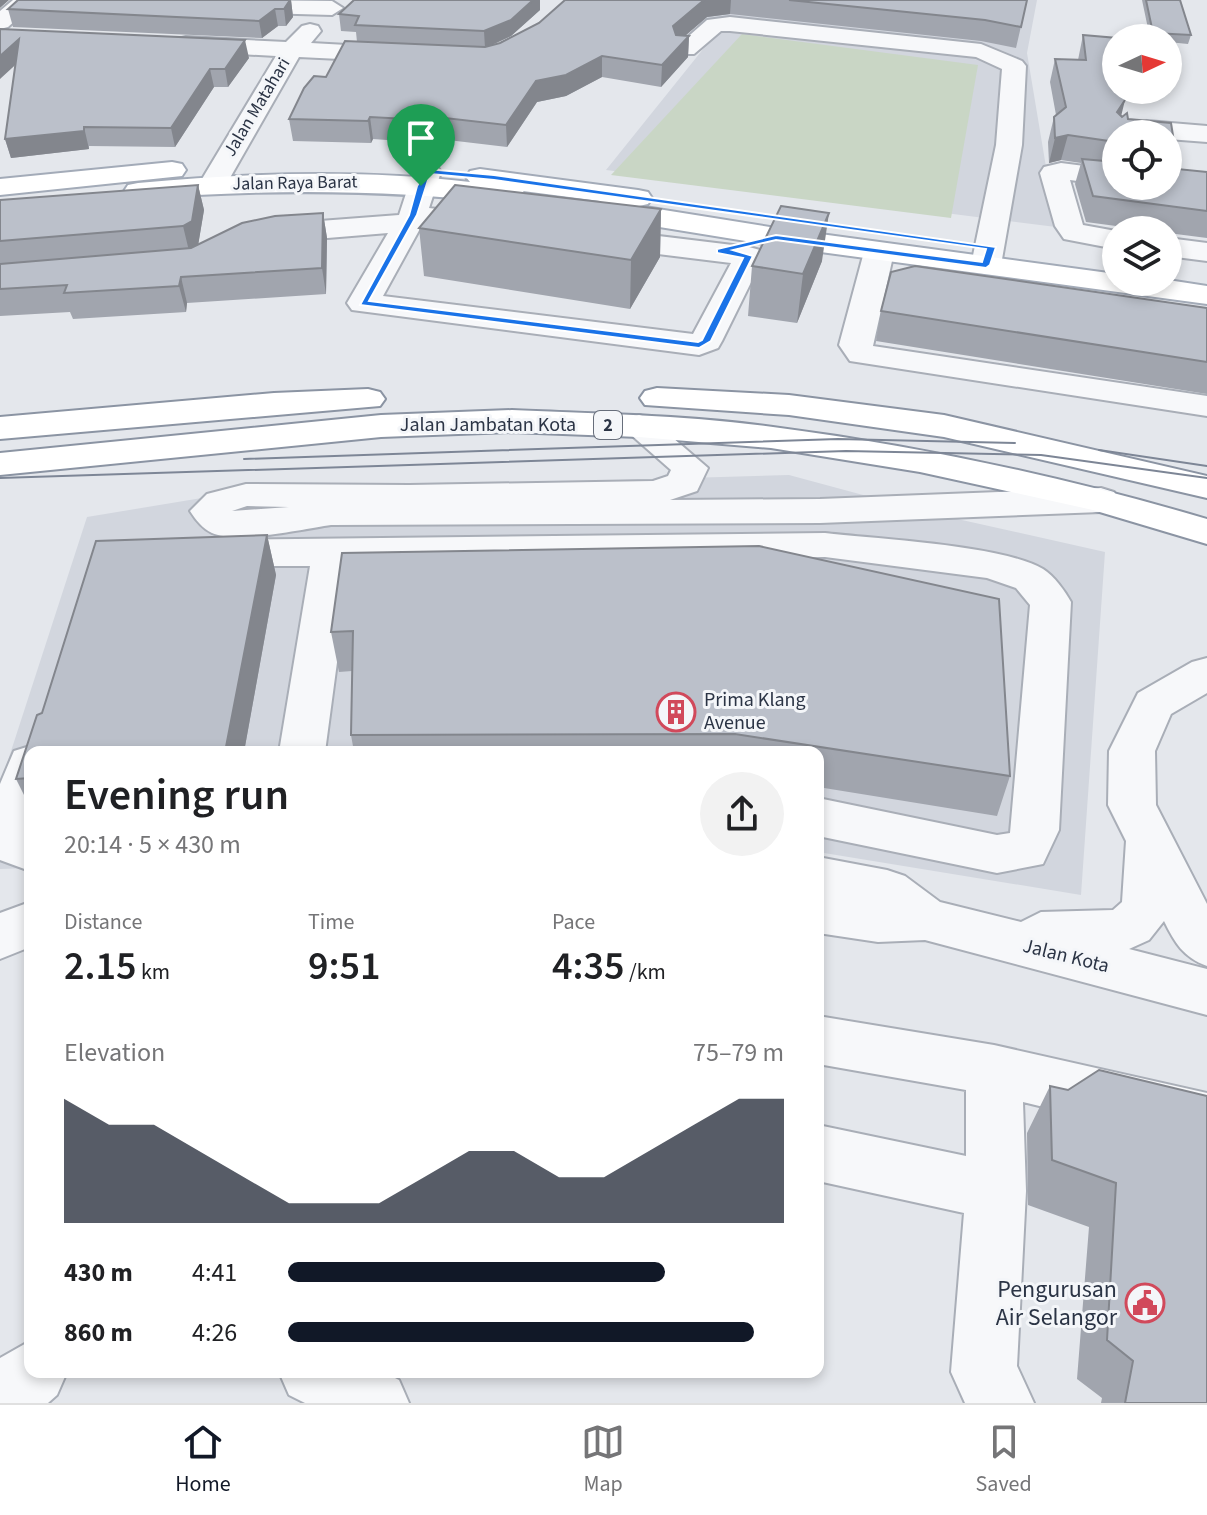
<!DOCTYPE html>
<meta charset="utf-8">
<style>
:root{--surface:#fff;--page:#f2f2f2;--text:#202124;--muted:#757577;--line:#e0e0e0;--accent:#111827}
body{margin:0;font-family:"Source Sans 3",sans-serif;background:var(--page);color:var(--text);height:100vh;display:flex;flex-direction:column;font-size:30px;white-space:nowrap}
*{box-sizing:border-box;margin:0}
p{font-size:26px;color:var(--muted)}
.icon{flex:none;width:44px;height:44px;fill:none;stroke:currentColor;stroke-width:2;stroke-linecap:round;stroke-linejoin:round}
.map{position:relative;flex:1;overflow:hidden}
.drawer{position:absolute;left:24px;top:746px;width:800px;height:632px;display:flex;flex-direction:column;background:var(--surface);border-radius:16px;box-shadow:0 4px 12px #0003}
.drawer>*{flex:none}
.needle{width:52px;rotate:86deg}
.tools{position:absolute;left:1102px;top:24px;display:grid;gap:16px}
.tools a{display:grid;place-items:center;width:80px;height:80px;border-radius:50%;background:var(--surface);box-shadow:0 4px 12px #0003;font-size:40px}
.pin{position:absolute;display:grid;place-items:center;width:68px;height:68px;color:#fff;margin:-82px -34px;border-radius:50% 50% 50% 0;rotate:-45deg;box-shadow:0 0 8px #0007}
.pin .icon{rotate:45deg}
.round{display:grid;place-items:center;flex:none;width:84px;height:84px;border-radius:42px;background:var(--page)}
.headline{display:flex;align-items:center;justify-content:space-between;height:136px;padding:0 40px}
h1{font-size:44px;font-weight:600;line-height:60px}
.metrics{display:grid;grid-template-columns:repeat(3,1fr);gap:12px;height:136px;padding:8px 40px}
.metrics div{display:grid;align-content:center}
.metrics b{font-size:40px;font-weight:600}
.metrics small{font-size:22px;font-weight:400}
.metrics p{font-size:22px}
.chart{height:224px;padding:16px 40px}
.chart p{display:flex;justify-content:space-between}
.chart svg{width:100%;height:144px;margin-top:8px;fill:var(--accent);opacity:.7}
ul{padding:0 40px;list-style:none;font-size:26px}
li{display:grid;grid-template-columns:128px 96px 1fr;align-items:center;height:60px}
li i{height:20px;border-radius:10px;background:var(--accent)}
.tabs{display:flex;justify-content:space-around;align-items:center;height:112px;border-top:2px solid var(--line);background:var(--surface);font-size:22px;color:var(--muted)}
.tabs a{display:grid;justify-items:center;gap:4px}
.tabs .on{color:var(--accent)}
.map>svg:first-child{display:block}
.built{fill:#d2d6de}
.green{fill:#c9d6c5}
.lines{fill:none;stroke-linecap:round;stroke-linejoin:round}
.minor-casing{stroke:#a9aeb7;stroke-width:4}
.major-casing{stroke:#a3abb8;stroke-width:4}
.highway-casing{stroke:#8b94a3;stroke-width:4}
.minor{fill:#f7f8fa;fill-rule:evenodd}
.major{fill:#fff;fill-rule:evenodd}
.highway{fill:#fff;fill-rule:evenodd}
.tram{stroke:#7d8696;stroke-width:2}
.wall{fill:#a1a5ae;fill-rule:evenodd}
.shaded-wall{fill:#83868d}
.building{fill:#bbc0ca;stroke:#83868d;stroke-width:2}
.route{fill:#1a73e8;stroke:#fff;stroke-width:2;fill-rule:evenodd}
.labels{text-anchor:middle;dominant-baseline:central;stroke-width:6;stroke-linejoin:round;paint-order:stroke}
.far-street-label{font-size:18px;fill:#2b3445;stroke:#f4f6f9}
.shield{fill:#f4f6f9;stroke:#676e7b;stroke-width:2}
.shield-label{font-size:18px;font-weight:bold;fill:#2b3445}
.street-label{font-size:20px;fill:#2b3445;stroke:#f4f6f9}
.poi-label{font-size:20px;fill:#2b3445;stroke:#f4f6f9;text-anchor:start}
.near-poi-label{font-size:24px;fill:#2b3445;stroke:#f4f6f9;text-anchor:end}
</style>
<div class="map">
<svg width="1207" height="1403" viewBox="0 0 1207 1403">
<rect width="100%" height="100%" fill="#e4e7ec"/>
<path class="built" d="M688,0H1037L1027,53L1056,227L606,170L720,28L666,22Z
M789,475L926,512L1105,552L1081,895L818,852V752H30V868L0,869V785L87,517L244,491Z"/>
<path class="green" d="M742,34L978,65L951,218L611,175Z"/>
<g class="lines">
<g class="minor-casing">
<path id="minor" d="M13,0H38L8,27L0,29V11Z
M226,0L332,1L343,8L332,15L232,12L221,5Z
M730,17L981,44L1022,61L1026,66L1022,145L1001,265L997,271L986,274L975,271L971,265L996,145L1002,69L976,57L730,31H721L694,54H678L674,49L707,20Z
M310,24L318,26L321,31L311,43L401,48L409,50L413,55L409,60L401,62L299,57L223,190L213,192L203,190L199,184L276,56L186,51L178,49L174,44L178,39L186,37L286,42L302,26Z
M1147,121L1207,126V142L1168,139V134H1116V138L1113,134L1117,128Z
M1061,163L1116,170V186L1070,180L1083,225L1116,231V249L1064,239L1055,226L1040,173L1044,167Z
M427,164L437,166L441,172L429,208L749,247L760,250L764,256L722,341L718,348L699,355L352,310L347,303L388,233L267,243L257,240L252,234L257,228L267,225L399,215L413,172L417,166ZM422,225L731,263L693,334L383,296Z
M1168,238L1207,243V261L1168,256Z
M879,243L890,246L894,252L873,346L1207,396V416L850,361L839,345L864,252L868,246Z
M639,415L651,419L708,468L697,491L670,500L820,499L1101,488L1114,492L1120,500L1114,508L1101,512L820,523L331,525C304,529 236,544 212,533C203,529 195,519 190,511L207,494L246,484L409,485L653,481L668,476L671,470L621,426L627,419ZM247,506L289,507L232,511Z
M825,533C877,539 1002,545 1043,569C1054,576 1065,591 1071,602L1059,830L1043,864L997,873L818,836V798L997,835L1010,833L1030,605L1016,588L987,578L825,557L350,565L325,752H279L310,566H210L196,562L190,553L196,544L210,540Z
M1207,658V693L1171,714L1155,751L1156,805L1207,904V966C1183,957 1175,943 1164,921L1149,940L1129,949L1207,969V1015L925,940L878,942L818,933V857L887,870L905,876L940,902L1021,922L1041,912L1113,910L1122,902L1126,841L1108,805L1109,751L1138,693L1192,662Z
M30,746L47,752H30V871L0,860V784L14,751Z
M30,902V947L0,959V913Z
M818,1016L994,1045L1207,1093V1147L1023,1102L1026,1191L1017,1366L1034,1403H965L951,1372L964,1213L818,1181V1125L966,1156V1090L818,1064Z
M30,1341V1372H67L57,1395L48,1403H0V1358Z
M279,1372H383L399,1380L409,1403H305L289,1395Z"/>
</g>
<g class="major-casing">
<path id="major" d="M172,162L182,164L186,170L182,176L0,195V179Z
M480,169L638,190L648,192L652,198L648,204L639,206L776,228L1116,274V282L1168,280L1207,286V304L776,246L604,218L594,215L590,209L594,203L600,201L523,191L526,196L522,202L512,204C387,189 264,189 138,199L128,197L124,191L128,185L138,183C248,173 360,169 470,182L466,177L470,171Z"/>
</g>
<g class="highway-casing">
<path id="highway" d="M657,388L789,395L944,415L1207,476V498L944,437L789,415L645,405L640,398L645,391Z
M368,389L380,392L385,399L380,406L0,439V417L274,393Z
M512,410C599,414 687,415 773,427C920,446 1065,477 1207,519V544L1093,510L920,472L771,448L639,437L512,432L381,437L0,475V453L381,415Z"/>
</g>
<use href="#minor" class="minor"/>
<use href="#major" class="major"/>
<use href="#highway" class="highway"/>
<path class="tram" d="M1099,450L1207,466
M244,459L838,439L1015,443
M0,478L846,451L1041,455L1207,478"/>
</g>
<path class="wall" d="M291,0L293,17L286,26H278L262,38L13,27L8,9Z
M565,0H1027L1016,48L981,41L730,14L707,17L685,36H689L688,57L661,87L602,77L566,96L537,102L507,147L431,138L428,143L373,139L371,143L293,141L289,119L357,42L356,32L341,31L339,14L540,10L511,36L492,45L500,43L539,23Z
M1142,0H1180L1191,35L1188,44L1168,42V38H1150Z
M0,29L249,58L228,87H214L175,147L89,146V149L11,158L5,139L15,65Z
M1083,35L1121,115L1128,119L1170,168L1207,172V238L1168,233V230H1146L1086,222L1075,184L1081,163L1061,160L1049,163L1048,142L1054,117L1056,115L1050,82L1055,59L1078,60ZM1116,134L1168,186H1116Z
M198,185L204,210L198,245L323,213L327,238L326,294L187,303L186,312L73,319L70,312L0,316V200Z
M661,209L660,257L630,309L424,276L419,228Z
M822,261L797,323L748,316L752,266Z
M1207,308V394L876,341L881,311Z
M267,535L276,575L244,752H30V807L16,779L37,715L42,713L96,541Z
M342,553L1010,776L997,816L818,787V752H354L351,735L352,671L339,672L331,632Z
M1099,1070L1207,1403H1101L1102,1398L1077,1379L1089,1227L1028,1205L1027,1133L1050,1086L1068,1090Z"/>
<path class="shaded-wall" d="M0,0H9L0,8Z
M291,0L293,17L286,26L284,9Z
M533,0H540V10L511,36L485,48L484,31Z
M704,0H731L730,14L707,17L672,47L673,26Z
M275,9L278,26L262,38L259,21Z
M689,36L688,57L661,87L662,65Z
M19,39L24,57L0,79V56Z
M245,40L249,58L228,87L225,69Z
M602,56V77L566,96L537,102L507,147L506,125L536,81Z
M210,69L214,87L175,147L171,128Z
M1125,100L1119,125L1117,112Z
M428,116L431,138L428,143L426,120Z
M370,117L373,139L371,143L368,121Z
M84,127L89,149L11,158L5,139Z
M1068,135L1061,160L1049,163L1055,138Z
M1173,158L1168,173V159Z
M198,185L204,210L198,246L189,251L183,226Z
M661,209L660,257L630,309L631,260Z
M323,213L327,238L326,294L322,268Z
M829,213L822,261L797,323L803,274Z
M181,277L187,303L186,312L179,286Z
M267,535L276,575L244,752H225Z"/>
<path class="building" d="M18,0H290L284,9H275L259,21L8,9Z
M354,0H533L511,20L484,31L355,25L359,16L339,14Z
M565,0H704L673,26L676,35L689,36L662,65L602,56L566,75L536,81L506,125L428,116L426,120L370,117L368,121L289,119L304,88L314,76L326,77L345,41L485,47L500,43L539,23Z
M789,0H1027L1021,27L985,20Z
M1146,0H1180L1191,35L1153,33Z
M0,29L245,40L225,69H210L171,128L84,127V131L5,139L19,39L0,56Z
M1083,35L1117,38L1116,90H1124L1125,100L1117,112L1122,117L1127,113L1128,119L1171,123L1175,148L1173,158L1168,159V134H1116V142L1068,135L1055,138L1054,117L1066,107L1055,59L1086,60Z
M1082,159L1116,162V186H1168V168L1207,172V211L1093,196Z
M198,185L192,221L183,226L0,241V200Z
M455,185L661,209L631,260L419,228Z
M781,206L829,213L803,274L752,266Z
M323,213L322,268L181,277L179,286L64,293L67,285L0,289V264L191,248L242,223L275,216Z
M915,266L1207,308V362L881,311L891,272Z
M267,535L225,752H30V778L16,779L37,715L42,713L96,541Z
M759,546L999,599L1010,776L735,734L351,735L353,631L331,632L342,553Z
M1099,1070L1207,1096V1403H1125L1133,1361L1107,1340L1116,1183L1052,1160L1050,1086L1068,1090Z"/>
<path class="route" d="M427,169L494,175L996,247L990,265L986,268L776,240L733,250L753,256L711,341L699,348L360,305L409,215L417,186ZM430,174L494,180L986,249L982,262L776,235L717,249V253L743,258L702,340L698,342L369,301L417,215Z"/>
<defs>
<g id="building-ring" transform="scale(2)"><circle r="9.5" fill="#f4f6f9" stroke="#d1495b" stroke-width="1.5"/><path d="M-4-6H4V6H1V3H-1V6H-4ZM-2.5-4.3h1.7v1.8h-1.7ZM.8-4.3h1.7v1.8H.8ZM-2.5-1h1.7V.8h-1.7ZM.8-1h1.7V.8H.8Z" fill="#d1495b"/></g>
<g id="civic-ring" transform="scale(2)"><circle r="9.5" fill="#f4f6f9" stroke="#d1495b" stroke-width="1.5"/><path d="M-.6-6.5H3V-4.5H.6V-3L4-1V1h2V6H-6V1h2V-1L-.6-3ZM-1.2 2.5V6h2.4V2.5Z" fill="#d1495b"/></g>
</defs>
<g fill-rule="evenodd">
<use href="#building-ring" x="676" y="712"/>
<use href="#civic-ring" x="1145" y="1303"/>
</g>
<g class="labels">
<g class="far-street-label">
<text transform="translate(257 107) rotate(-59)">Jalan Matahari</text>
<text transform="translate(295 183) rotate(-1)">Jalan Raya Barat</text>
</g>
<rect class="shield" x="594" y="411" width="28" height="28" rx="6"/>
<g class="shield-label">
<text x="608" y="425">2</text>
</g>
<g class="street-label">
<text x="488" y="425">Jalan Jambatan Kota</text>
<text transform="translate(1066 956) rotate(14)">Jalan Kota</text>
</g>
<g class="poi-label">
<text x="704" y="700">Prima Klang<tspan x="704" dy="23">Avenue</tspan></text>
</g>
<g class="near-poi-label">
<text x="1117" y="1289">Pengurusan<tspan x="1117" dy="28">Air Selangor</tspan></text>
</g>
</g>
</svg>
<div class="tools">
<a><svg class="needle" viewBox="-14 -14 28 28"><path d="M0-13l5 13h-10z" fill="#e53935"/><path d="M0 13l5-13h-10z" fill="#757577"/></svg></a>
<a><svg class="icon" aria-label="locate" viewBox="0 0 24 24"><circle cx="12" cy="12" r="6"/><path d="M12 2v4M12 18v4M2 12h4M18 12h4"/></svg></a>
<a><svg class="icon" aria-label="layers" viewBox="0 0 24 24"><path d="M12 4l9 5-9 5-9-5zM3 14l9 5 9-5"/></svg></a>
</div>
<div class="pin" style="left:421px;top:186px;background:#1e9e55"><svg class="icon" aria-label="arrive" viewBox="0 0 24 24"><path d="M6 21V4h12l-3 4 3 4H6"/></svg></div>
<section class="drawer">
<div class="headline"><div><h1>Evening run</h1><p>20:14 · 5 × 430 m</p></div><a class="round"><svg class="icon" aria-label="share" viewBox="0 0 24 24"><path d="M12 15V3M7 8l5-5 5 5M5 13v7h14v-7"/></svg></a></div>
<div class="metrics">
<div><p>Distance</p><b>2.15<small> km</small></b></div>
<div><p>Time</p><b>9:51</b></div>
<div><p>Pace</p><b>4:35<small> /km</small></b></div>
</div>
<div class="chart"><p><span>Elevation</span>75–79 m</p>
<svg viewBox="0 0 160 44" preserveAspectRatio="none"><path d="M0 44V6L10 14L20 14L30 22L40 30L50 38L60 38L70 38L80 30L90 22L100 22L110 30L120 30L130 22L140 14L150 6L160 6V44z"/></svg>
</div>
<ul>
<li><b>430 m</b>4:41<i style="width:76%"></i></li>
<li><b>860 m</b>4:26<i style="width:94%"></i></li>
</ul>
</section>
</div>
<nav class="tabs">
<a class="on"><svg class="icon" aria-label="home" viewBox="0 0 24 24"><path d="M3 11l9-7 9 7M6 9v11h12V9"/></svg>Home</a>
<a><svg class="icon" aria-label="map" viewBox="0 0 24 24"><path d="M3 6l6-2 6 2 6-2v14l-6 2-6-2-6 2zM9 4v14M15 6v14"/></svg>Map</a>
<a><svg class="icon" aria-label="saved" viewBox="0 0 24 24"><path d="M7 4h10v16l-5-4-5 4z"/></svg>Saved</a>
</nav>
